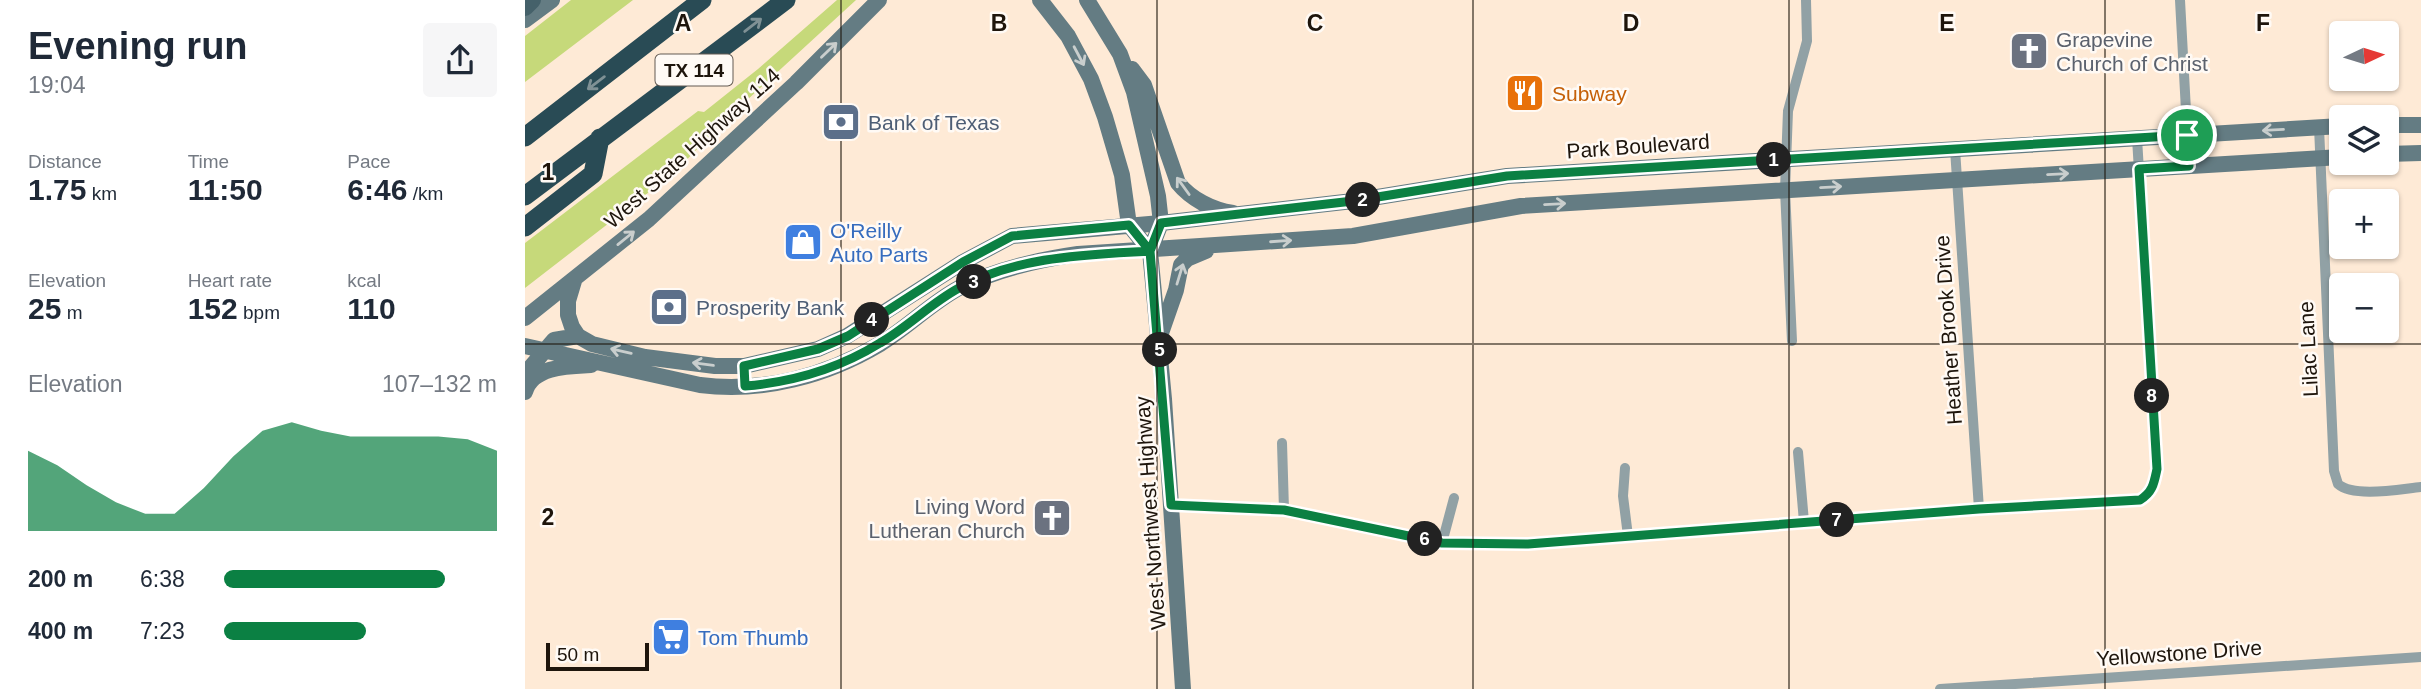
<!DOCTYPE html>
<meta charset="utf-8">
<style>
:root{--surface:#fff;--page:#f6f6f7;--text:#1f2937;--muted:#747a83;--accent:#0b8043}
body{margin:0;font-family:Arial,sans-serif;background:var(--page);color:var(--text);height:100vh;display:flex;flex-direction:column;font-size:26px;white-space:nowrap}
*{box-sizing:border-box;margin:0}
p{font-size:23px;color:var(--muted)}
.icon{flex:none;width:38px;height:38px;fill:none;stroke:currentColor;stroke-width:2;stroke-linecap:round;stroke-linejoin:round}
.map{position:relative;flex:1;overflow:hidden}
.drawer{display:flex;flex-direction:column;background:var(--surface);width:525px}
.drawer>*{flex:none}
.needle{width:46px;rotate:86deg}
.fabs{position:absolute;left:1804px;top:21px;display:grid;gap:14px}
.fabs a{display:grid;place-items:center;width:70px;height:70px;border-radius:7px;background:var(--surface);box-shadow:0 2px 5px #0004;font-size:35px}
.scale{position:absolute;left:21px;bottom:18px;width:103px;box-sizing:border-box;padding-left:7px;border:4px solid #1e150c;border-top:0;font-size:19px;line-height:24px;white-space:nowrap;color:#1e150c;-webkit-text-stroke:5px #fffaf5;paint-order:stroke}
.pin{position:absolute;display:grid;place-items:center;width:60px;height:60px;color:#fff;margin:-30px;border:4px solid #fff;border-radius:50%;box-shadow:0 2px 7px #0007}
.km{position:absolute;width:35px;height:35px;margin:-18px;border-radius:50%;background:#222;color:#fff;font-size:19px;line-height:35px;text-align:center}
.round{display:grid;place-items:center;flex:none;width:74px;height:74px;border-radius:7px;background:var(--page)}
.head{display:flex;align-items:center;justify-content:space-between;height:119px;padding:0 28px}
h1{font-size:38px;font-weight:700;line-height:52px}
.stats{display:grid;grid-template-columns:repeat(3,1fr);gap:10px;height:119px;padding:7px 28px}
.stats div{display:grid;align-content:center}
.stats b{font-size:30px;font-weight:700}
.stats small{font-size:19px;font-weight:400}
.stats p{font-size:19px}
.chart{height:196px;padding:14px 28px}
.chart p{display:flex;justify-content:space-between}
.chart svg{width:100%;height:126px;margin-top:7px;fill:var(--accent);opacity:.7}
ul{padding:0 28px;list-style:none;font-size:23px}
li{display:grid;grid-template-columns:112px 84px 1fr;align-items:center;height:52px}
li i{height:18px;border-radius:9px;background:var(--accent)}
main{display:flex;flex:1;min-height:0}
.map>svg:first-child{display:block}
.green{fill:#c6d97a}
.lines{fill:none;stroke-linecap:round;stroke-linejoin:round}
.minor{stroke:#91a1a5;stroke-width:10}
.secondary{stroke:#647c83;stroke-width:16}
.primary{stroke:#45616a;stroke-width:18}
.motorway{stroke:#294b55;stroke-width:19}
.oneway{stroke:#7f9195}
.oneway2{stroke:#c9cecd}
.route-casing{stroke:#fff;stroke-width:14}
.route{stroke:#0b8043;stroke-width:9}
.grid{fill:none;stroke:#1e150c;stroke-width:2;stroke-opacity:0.55}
.labels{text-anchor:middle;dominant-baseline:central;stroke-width:5;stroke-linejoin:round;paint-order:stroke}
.shield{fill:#fffaf5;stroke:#625a52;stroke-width:2}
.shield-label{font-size:19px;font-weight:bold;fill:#1e150c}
.worship-label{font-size:21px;fill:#5b616d;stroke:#fffaf5;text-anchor:start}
.food-label{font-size:21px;fill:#c56008;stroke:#fffaf5;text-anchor:start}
.service-label{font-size:21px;fill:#4e5e75;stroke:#fffaf5;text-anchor:start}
.street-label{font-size:21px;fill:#1e150c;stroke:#fffaf5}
.shop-label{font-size:21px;fill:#366cbe;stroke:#fffaf5;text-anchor:start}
.grid-label{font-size:23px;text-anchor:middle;font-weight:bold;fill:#1e150c;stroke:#fffaf5;stroke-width:5;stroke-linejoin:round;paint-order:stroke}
</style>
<main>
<section class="drawer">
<div class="head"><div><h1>Evening run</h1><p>19:04</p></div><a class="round"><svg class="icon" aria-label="share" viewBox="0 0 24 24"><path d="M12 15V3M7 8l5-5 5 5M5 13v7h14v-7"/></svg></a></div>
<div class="stats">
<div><p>Distance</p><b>1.75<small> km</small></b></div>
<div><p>Time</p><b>11:50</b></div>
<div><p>Pace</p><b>6:46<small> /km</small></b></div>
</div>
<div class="stats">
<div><p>Elevation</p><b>25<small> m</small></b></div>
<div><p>Heart rate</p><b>152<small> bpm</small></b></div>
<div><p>kcal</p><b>110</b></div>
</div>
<div class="chart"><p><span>Elevation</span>107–132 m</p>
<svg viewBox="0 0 160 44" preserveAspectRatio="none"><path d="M0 44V16L10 21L20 28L30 34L40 38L50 38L60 29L70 18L80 9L90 6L100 9L110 11L120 11L130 11L140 11L150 12L160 16V44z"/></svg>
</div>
<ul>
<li><b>200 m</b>6:38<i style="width:81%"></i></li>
<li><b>400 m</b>7:23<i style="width:52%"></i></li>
</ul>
</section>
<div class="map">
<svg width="1896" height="689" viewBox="0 0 1896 689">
<rect width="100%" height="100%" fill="#feead6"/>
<path class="green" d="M46,0H108L0,82V36Z
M312,0H331L197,123L150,172L0,288V243L173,111L179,112L233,69Z"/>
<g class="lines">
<path class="minor" d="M1655,0L1664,166
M1794,127L1809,471L1813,484C1829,498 1875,489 1896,487
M1430,149L1454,509
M1267,341L1260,190L1263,111L1282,41L1281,0
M757,443L759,510
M1273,452L1279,522
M1100,468L1098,496L1103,536
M646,505L759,510L917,543L1003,544L1454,509L1615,500C1628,492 1629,483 1632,469L1612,138
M917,543L929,498
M1415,689L1896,657"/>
<path class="secondary" d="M515,0L543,36L566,79L580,117L597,175L604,225L625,251
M562,0L595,54L609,92L633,196L636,223L625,251L639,399L658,689
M0,20L27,0
M607,69L619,85L653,183C666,199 687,210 708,213
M1862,125H1896
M1862,154L1896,153
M49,281L43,301V315L47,327L53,336L67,344L120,357L190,366H219L293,349L322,336L438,262L487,236L636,223L828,201L982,176L1816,126
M0,318L124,219L271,83L354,0
M636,333L651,290L656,265L662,259L681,251
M0,346L175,385C238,393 301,376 355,344C383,327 406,303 434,288C472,269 511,260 553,254L828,236L996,206L1816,157
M0,378L4,369L29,340L53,336
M0,392C7,366 44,366 66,365"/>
<path class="primary" d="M0,7L7,0"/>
<path class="motorway" d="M0,137L177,0
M0,196L261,0
M0,227L68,174L75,138"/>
</g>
<defs><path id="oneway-shaft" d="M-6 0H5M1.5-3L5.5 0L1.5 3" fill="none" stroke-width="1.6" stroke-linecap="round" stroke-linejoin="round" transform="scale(1.75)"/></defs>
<g class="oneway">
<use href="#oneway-shaft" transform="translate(228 25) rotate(-38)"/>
<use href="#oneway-shaft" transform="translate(71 83) rotate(143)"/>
</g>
<g class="oneway2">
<use href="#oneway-shaft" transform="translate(304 50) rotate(-44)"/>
<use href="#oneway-shaft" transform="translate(554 56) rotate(62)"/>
<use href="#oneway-shaft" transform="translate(1748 130) rotate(177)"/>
<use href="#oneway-shaft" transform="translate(1533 174) rotate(-3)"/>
<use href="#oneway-shaft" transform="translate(658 186) rotate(-126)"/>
<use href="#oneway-shaft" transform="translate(1306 187) rotate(-3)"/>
<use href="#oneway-shaft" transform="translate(1030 204) rotate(-3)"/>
<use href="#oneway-shaft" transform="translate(101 238) rotate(-39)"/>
<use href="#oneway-shaft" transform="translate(756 241) rotate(-4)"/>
<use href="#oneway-shaft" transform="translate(655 274) rotate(-73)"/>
<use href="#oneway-shaft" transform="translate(96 351) rotate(-167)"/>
<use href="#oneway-shaft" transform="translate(178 364) rotate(-172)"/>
</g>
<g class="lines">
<g class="route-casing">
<path id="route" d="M1662,135L982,176L828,201L636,223L625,251C558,255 494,256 434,288C406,303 383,327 355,343C313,369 269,382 220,386L219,366L293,349L323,336L438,262L487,236L604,225L625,251L646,505L759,510L917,543L1003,544L1454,509L1615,500C1628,492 1629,483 1632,469L1614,169L1664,166L1662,135"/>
</g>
<use href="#route" class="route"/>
</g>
<path class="grid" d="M316,0V689M632,0V689M948,0V689M1264,0V689M1580,0V689M0,344H1896"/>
<defs>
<g id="church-square" transform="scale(2.0125)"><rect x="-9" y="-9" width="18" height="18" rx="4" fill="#6b7280" stroke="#fffaf5"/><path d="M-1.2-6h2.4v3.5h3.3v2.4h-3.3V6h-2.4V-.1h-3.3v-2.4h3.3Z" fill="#fff"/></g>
<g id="restaurant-square" transform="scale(2.0125)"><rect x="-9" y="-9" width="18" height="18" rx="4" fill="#e8710a" stroke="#fffaf5"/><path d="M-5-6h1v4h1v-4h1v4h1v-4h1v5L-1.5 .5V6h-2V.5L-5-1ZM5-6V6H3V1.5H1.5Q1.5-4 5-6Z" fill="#fff"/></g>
<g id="bank-square" transform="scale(2.0125)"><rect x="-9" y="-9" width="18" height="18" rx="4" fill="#5c6f8a" stroke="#fffaf5"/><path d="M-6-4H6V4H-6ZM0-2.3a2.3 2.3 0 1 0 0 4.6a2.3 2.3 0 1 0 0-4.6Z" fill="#fff"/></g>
<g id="shop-square" transform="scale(2.0125)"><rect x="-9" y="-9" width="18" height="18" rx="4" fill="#3f7fe0" stroke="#fffaf5"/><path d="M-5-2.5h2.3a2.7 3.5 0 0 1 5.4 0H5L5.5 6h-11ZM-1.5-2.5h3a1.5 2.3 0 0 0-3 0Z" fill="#fff"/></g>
<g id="supermarket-square" transform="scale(2.0125)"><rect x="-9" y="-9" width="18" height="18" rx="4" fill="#3f7fe0" stroke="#fffaf5"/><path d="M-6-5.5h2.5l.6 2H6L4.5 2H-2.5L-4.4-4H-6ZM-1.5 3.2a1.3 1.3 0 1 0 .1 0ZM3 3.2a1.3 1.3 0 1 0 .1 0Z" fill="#fff"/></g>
</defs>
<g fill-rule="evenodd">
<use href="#church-square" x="1504" y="51"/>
<use href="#restaurant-square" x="1000" y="93"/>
<use href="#bank-square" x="316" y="122"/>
<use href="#shop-square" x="278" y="242"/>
<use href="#bank-square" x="144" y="307"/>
<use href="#church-square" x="527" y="518"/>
<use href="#supermarket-square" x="146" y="637"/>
</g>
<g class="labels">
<rect class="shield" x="130.5" y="54.5" width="77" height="31" rx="5"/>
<g class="shield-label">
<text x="169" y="70">TX 114</text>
</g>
<g class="worship-label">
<text x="1531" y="39">Grapevine<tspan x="1531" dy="24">Church of Christ</tspan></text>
<text x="500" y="506" text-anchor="end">Living Word<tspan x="500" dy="24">Lutheran Church</tspan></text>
</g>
<g class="food-label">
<text x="1027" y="93">Subway</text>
</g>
<g class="service-label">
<text x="343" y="122">Bank of Texas</text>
<text x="171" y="307">Prosperity Bank</text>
</g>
<g class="street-label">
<text transform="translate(1113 146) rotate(-4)">Park Boulevard</text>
<text transform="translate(167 148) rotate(-42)">West State Highway 114</text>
<text transform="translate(1423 330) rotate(-94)">Heather Brook Drive</text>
<text transform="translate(1783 349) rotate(-93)">Lilac Lane</text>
<text transform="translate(625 513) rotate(-94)">West Northwest Highway</text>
<text transform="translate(1654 653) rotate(-4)">Yellowstone Drive</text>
</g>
<g class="shop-label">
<text x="305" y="230">O'Reilly<tspan x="305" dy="24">Auto Parts</tspan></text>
<text x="173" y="637">Tom Thumb</text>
</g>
</g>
<g class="grid-label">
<text x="158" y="31">A</text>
<text x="474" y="31">B</text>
<text x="790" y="31">C</text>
<text x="1106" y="31">D</text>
<text x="1422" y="31">E</text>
<text x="1738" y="31">F</text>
<text x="23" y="180">1</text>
<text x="23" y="525">2</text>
</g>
</svg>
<div class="fabs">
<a><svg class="needle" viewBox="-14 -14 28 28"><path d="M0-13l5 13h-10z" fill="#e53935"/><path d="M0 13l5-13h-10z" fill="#747a83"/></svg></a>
<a><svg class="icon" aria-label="layers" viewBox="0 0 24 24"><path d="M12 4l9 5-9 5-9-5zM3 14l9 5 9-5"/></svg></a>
<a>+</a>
<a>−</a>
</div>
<div class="scale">50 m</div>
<div class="pin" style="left:1662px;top:135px;background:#1e9e55"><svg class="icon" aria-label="arrive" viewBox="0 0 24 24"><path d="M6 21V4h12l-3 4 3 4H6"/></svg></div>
<b class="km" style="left:1249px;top:160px">1</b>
<b class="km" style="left:838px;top:200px">2</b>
<b class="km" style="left:449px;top:282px">3</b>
<b class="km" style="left:347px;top:320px">4</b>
<b class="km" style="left:635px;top:350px">5</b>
<b class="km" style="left:900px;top:539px">6</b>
<b class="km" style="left:1312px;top:520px">7</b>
<b class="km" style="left:1627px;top:396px">8</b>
</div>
</main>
